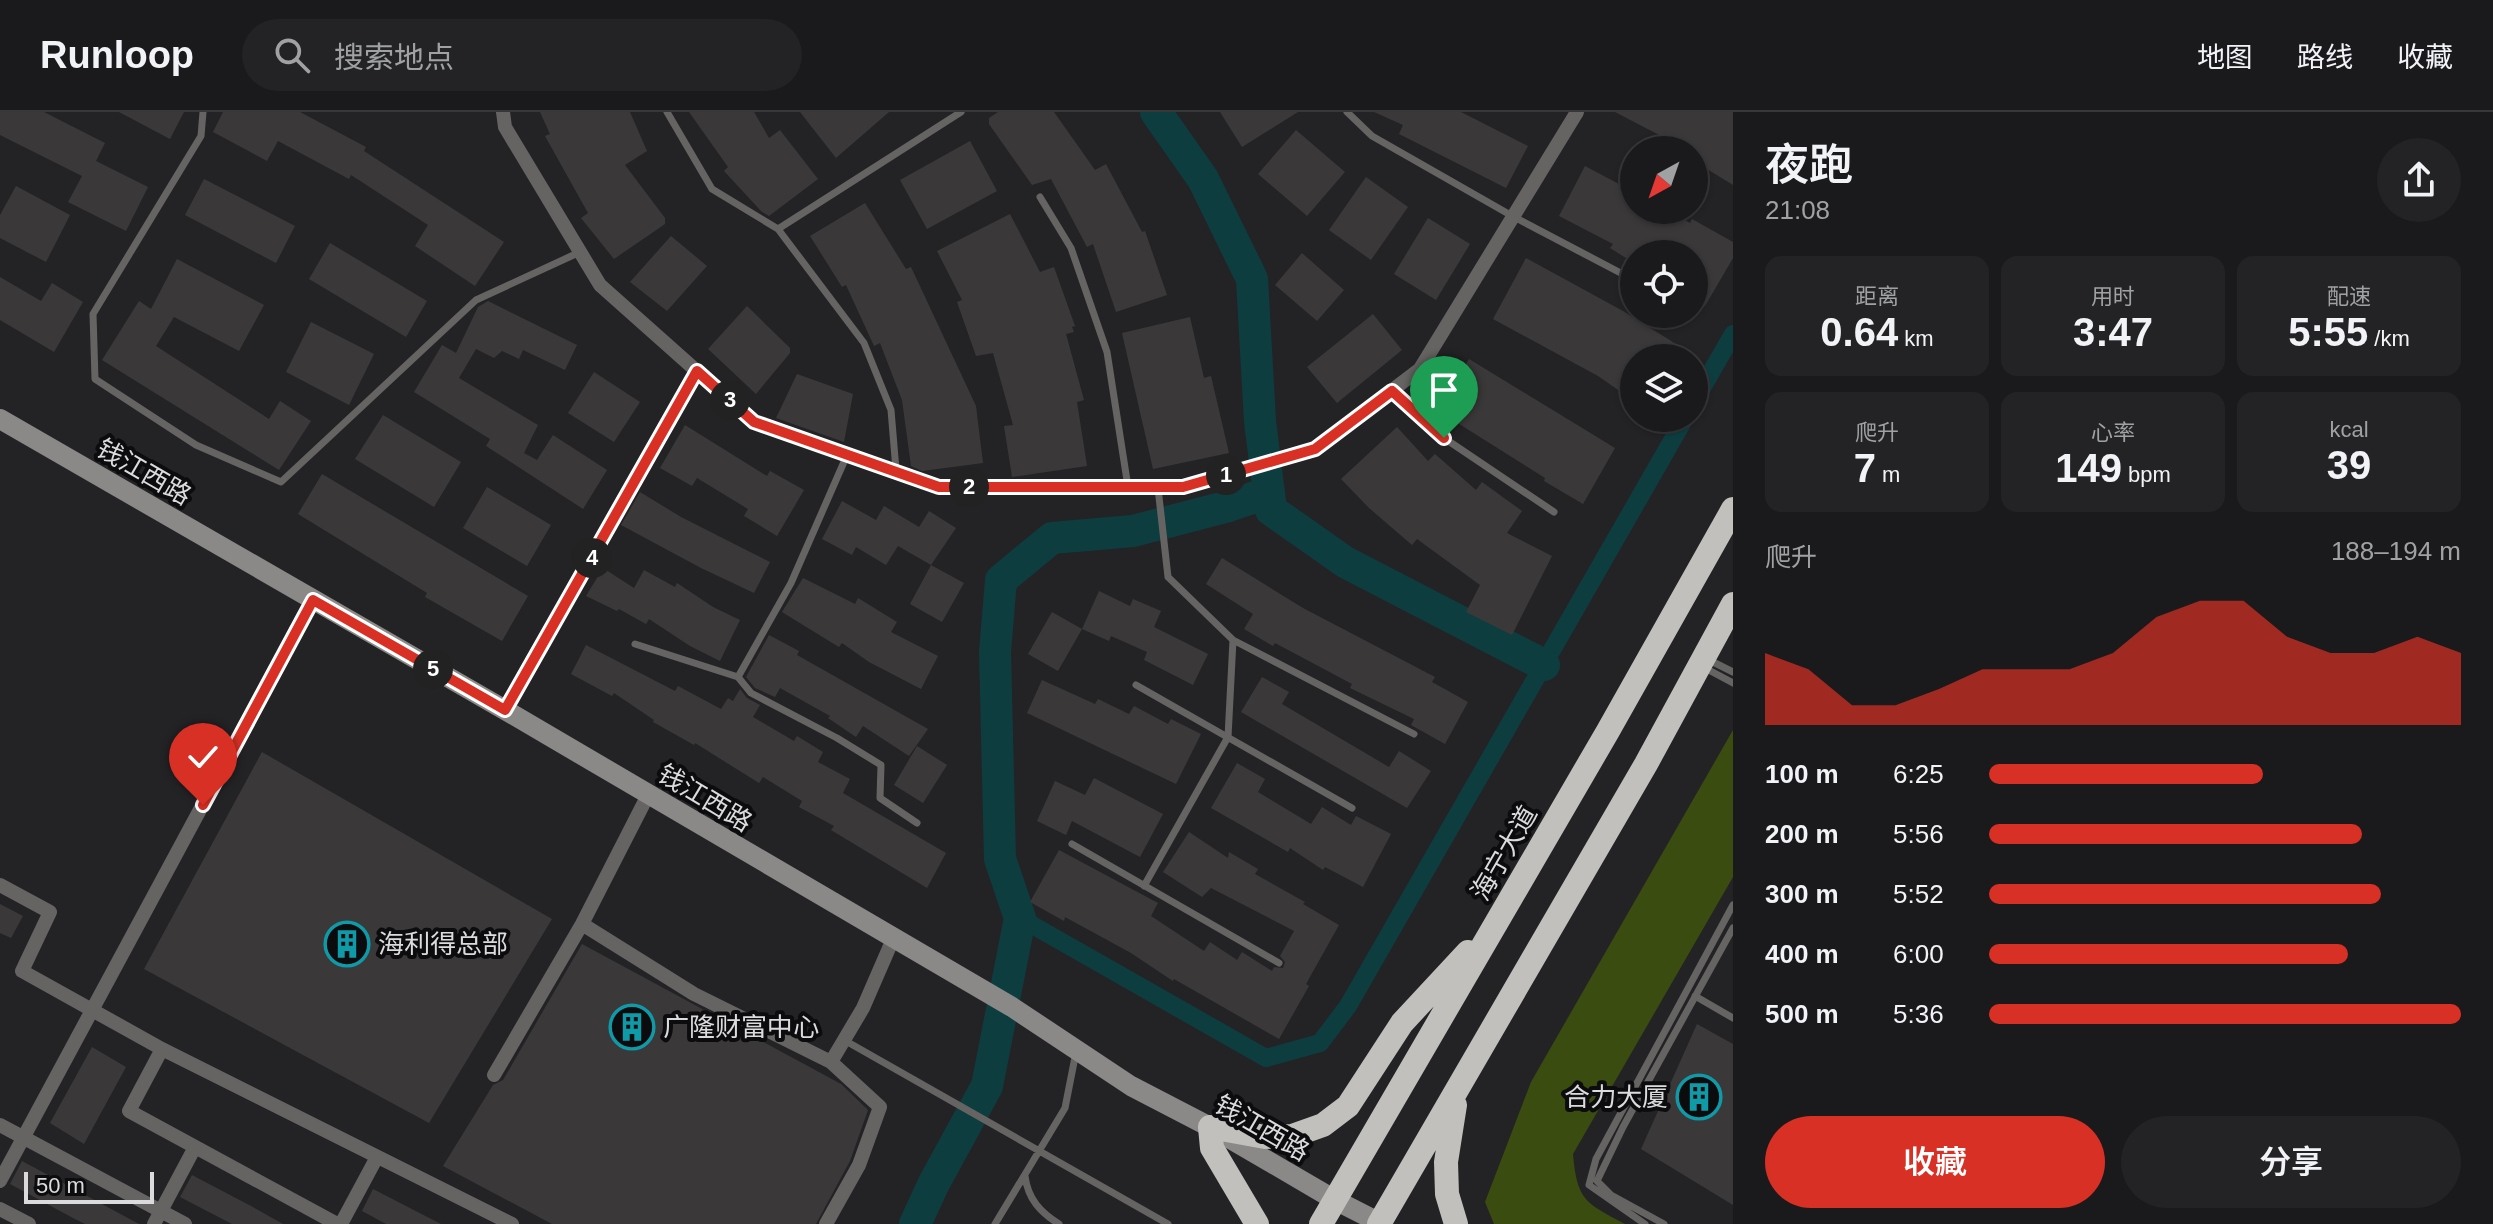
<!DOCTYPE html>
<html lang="zh">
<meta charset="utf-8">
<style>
:root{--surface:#1a1a1c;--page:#232325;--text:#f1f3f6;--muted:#9fa1a3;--line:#38383b;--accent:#d93025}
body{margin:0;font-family:Helvetica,"Noto Sans SC",sans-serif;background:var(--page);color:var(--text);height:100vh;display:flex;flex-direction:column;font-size:30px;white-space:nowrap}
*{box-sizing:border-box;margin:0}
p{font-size:26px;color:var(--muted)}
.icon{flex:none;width:44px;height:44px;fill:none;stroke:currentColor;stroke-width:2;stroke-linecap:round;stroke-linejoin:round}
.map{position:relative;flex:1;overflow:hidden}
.panel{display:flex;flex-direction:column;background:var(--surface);width:760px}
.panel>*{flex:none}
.needle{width:52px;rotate:220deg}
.tools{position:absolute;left:1620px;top:24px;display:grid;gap:16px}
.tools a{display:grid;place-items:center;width:88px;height:88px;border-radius:50%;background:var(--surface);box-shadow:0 2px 6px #0004,0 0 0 2px var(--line);font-size:40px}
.scale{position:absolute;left:24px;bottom:20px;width:130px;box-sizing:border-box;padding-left:8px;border:4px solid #dbdbdd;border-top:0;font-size:22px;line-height:28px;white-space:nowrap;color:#dbdbdd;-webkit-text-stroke:6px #0c0c0e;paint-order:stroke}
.pin{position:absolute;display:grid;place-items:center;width:68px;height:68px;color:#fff;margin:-82px -34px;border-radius:50% 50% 50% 0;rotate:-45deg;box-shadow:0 0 8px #0007}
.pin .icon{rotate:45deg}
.km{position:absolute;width:40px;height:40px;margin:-20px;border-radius:50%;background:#222;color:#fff;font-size:22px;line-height:40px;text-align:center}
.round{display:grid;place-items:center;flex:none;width:84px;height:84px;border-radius:42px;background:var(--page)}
.summary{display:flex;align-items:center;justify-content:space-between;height:136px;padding:0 32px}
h1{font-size:44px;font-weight:600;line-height:60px}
.figures{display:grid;grid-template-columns:repeat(3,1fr);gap:12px;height:136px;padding:8px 32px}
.figures div{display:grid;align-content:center;border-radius:16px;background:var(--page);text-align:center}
.figures b{font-size:40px;font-weight:600}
.figures small{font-size:22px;font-weight:400}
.figures p{font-size:22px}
.chart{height:224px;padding:16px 32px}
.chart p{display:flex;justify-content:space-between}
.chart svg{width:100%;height:144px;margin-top:8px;fill:var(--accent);opacity:.7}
.cta{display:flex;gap:16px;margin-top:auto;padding:16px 32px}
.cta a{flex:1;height:92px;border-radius:48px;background:var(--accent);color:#fff;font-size:32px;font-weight:600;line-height:92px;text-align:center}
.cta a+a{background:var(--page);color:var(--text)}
ul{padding:0 32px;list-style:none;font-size:26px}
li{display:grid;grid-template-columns:128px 96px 1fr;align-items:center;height:60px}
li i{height:20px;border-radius:10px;background:var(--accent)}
header{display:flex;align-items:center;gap:48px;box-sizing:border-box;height:112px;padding:0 40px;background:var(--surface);border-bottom:2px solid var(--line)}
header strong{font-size:38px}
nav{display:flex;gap:44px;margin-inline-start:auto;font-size:28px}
.search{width:560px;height:72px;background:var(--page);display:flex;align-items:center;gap:20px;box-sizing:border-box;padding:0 28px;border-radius:44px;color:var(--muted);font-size:30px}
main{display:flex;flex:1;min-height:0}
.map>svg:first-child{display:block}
.green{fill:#3a4c10}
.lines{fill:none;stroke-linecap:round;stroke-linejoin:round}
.canal{stroke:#0e3d40;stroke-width:18}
.river{stroke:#0e3d40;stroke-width:32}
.building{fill:#3b383a}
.lane{stroke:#656463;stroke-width:7}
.street{stroke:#656463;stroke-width:14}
.secondary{stroke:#8a8987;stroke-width:20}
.highway{stroke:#c1c0bc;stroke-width:24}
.route-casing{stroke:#fff;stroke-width:16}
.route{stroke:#d93025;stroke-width:10}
.labels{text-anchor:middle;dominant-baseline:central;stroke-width:8;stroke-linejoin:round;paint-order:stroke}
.street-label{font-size:26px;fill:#dbdbdd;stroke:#0c0c0e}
.poi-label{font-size:26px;fill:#dbdbdd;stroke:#0c0c0e;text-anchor:start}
</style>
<header>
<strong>Runloop</strong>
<div class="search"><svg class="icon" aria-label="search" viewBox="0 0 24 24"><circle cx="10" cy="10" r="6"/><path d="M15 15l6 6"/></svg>搜索地点</div>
<nav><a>地图</a><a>路线</a><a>收藏</a></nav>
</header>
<main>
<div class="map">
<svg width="1733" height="1112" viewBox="0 0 1733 1112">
<rect width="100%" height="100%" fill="#232326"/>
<path class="green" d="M1733,618V765L1573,1042C1577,1089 1586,1091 1625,1112H1494L1485,1090L1531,970Z"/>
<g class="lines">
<path class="canal" d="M1694,290L1733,222
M1020,806L1266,946L1320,931L1348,894L1685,306"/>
<path class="river" d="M1156,0L1203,67L1252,167L1260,309L1271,398L1345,450L1544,553
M915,1112L934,1071L987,974L1020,806L1000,747L995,540L1001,468L1052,426L1133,419L1229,394L1269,380"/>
</g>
<path class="building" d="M0,0H44L105,31L96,49L148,75L126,119L68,90L82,64L0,23Z
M119,0H184L170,27Z
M223,0H300L366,35L364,39L504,130L475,174L415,134L428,113L351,63L349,67L278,29L267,49L213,20Z
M540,0H630L647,39L625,53L665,106V112L614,147L581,106L588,101L545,24L550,22Z
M689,0H754L769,26L780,18L818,67L769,104L761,99L724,59L728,55Z
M800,0H889L836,46Z
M998,0H1054L1095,58L1106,52L1142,120L1145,119L1167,183L1116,200L1093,132L1087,135L1051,67L1032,73L989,12V6Z
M1220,0H1298L1242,35Z
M1374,0H1461L1528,34L1506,76L1399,22L1403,13Z
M1615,0H1733V73L1694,49V38H1673L1662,32L1665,26Z
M1296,18L1345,60L1307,104L1258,62Z
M970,29L997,79L927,117L900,68Z
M1585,54L1634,80V98H1667L1690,111L1692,107L1733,130V146L1705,194L1694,187V142H1634V151L1610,136L1613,132L1559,104Z
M1366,65L1408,95L1371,148L1329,118Z
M204,67L295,114L276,151L185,103Z
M16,74L70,103L46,150L0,126V103Z
M865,91L906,157L911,155L976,294L983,351L922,359L911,354L902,288L880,231L874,234L846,173L842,175L810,124Z
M1010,102L1040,160L1054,155L1075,214L1072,215L1074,220L1066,222L1084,288L1077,290L1087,354L1012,365L1004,314L1013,313L993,241L976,244L957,190L962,188L937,139Z
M1428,106L1470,132L1436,188L1394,162Z
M671,124L707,154L667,199L630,170Z
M330,131L427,189L406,225L309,167Z
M1302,141L1344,178L1317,209L1275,173Z
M1526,146L1623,199L1676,232L1667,246H1634V289L1598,264L1493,207Z
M177,147L264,193L239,239L174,205L156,234L269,307L280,289L311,309L279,358L102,248L139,189L151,197Z
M0,165L41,189L52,171L83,190L54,240L0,208Z
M488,189L577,233L565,258L523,238L519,247L502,239L494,246L476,237L459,266L538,313L524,341L537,348L553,323L607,358L583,397L486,334L490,327L414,280L442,233L456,241L478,195Z
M747,194L790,236V241L756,282L708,237Z
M1373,202L1402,238L1337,291L1307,255Z
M1190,205L1204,266L1211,264L1229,341L1153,357L1122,221Z
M311,210L374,242L349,293L286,260Z
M1469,247L1615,336L1583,392L1544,369L1545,366L1437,298Z
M594,260L640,290L614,330L568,301Z
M797,262L853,282L844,330L776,306Z
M383,303L461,350L434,395L355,347Z
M685,313L767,364L770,359L804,378L777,424L744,404L748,397L697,366L692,374L660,356Z
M1397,315L1428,349L1435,342L1476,378L1482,370L1522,399L1507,421L1552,444L1512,523L1466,500L1480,473L1417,427L1412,433L1369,396L1341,367Z
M322,362L528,484L502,529L425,485L427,481L298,402Z
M487,375L551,413L527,454L463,416Z
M640,380L681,405L770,450L754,481L701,456L621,413Z
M842,389L876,408L884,394L919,415L929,399L956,416L931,453L898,434L886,453L856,435L852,443L822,427Z
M1222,446L1303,496L1435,565L1432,570L1468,590L1445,632L1411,613L1414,607L1350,576L1352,572L1275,531L1273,534L1244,517L1253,502L1206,472Z
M931,453L964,471L942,510L910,492Z
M603,456L634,476L644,458L675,475L677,471L713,495L740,508L720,549L690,534L649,507L646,512L619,497L617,499L586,484Z
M803,466L855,492L858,486L897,510L891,520L938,544L921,577L869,550L842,531L839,535L829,529L782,500Z
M1099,479L1130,494L1133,487L1161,499L1154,515L1208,542L1193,573L1144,548L1147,540L1111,524L1109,529L1082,517Z
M1052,500L1082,517L1058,559L1028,542Z
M769,523L799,539L797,543L928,617L909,644L863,614L856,625L828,606L830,604L780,576L775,585L755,576L746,565Z
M586,533L675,579L678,574L721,597L728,586L733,589L740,577L747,586L760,593L753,605L794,629L797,624L823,640L818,650L850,667L843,681L946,741L927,776L831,718L834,714L799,695L802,689L763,665L759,671L695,631L694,633L653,610L654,608L614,581L612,584L571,562Z
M1262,565L1289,580L1282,592L1389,655L1399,639L1431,659L1407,696L1241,600Z
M1042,568L1095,592L1098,587L1129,602L1134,594L1168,612L1171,607L1201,622L1176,672L1027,601Z
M917,634L947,653L923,691L894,673Z
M262,640L552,807L429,1011L144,857Z
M1237,651L1265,667L1258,680L1311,712L1322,695L1351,713L1356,704L1391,722L1363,775L1325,755L1323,758L1290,736L1288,740L1211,696Z
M1094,666L1163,702L1140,745L1072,709L1066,723L1037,709L1055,669L1085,683Z
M1189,720L1228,746L1229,740L1258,757L1255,762L1305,790L1303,792L1339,813L1306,872L1309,874L1279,927L1174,867L1173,869L1131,841L1065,805L1064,809L1030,790L1059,738L1158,791L1151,804L1204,839L1210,830L1237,848L1242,840L1272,859L1274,855L1283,856L1285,850L1280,844L1294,819L1211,776L1202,785L1163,760Z
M0,792L23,804L11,826L0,821Z
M582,832L841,972L868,998L850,1049L816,1112H552L443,1054L493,973L503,968Z
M1697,912L1733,932V1093L1641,1037Z
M92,935L126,955L84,1032L50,1011Z
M22,1049L76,1078L139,1112H85L73,1106L10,1072Z
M192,1063L251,1094L283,1112H232L180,1085Z
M373,1077L406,1094L441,1112H386L362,1099Z"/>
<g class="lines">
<path class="lane" d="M203,0L201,24L93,202L95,267L196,333L281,370L476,188L580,140
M667,0L712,77L778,117L961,0
M1347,0L1372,24L1514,105L1634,168
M1040,85L1071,136L1107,240L1128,375
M778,117L864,231L891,298L896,358
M1392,279L1444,326L1554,400
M1233,528L1414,622
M635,532L738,565L751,581L837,626L881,653L880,686L917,711
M1707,547L1733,560
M1705,556L1733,571
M738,565L791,471L847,343
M1136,573L1352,696
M506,596L697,259
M1072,732L1279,851
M1144,774L1228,625L1233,528L1168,465L1158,376
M1695,884L1733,906
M844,928L1168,1112
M1025,1064C1028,1087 1040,1100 1059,1112
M995,1112L1065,996L1076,940
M1645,1112L1589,1073L1596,1047L1733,793
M1664,1112L1611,1083L1597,1069L1623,1015L1733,816"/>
<path class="street" d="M503,0L505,15L600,173L754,310L939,375H1183L1315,337L1420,257L1577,0
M0,773L50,800L22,859L162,937L512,1112
M582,812L694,882L831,950L880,995L859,1053L826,1112
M162,937L129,999L337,1112
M831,950L863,896L893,827
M494,963L582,812L648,683
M0,1013L185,1112
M0,1069L313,488
M0,1097L29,1112
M154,1112L195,1035
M341,1112L377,1045"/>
<path class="secondary" d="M0,307L505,598L1012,895L1131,974L1210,1015L1335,1088L1382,1112"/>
<path class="highway" d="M1455,993L1446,1050L1447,1082L1456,1112
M1257,1112L1212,1036L1210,1015L1265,1025L1292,1024L1323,1013L1348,994L1402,911L1468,840
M1321,1112L1608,619L1733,397
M1379,1112L1646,652L1733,492"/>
</g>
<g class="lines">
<g class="route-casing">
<path id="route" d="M203,693L313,488L505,598L697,259L754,310L939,375H1183L1315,337L1392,279L1444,326"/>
</g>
<use href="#route" class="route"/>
</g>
<defs>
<g id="building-ring" transform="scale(2.3)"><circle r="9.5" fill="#0c0c0e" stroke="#0f9aa8" stroke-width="1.5"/><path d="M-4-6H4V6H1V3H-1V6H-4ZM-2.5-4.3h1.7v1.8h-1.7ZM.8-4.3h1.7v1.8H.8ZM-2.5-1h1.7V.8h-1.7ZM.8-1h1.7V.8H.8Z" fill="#0f9aa8"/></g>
</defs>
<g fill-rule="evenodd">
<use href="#building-ring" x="347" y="832"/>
<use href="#building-ring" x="632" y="915"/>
<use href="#building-ring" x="1699" y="985"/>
</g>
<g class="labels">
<g class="street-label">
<text transform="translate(144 360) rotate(30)">钱江西路</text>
<text transform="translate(705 686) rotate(31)">钱江西路</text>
<text transform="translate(1504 741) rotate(-60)">海宁大道</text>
<text transform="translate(1262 1016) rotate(30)">钱江西路</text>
</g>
<g class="poi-label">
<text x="378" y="832">海利得总部</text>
<text x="663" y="915">广隆财富中心</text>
<text x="1668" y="985" text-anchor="end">合力大厦</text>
</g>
</g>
</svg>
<div class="tools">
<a><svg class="needle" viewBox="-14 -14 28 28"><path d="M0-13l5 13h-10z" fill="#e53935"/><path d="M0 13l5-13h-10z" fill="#9fa1a3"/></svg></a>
<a><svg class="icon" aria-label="locate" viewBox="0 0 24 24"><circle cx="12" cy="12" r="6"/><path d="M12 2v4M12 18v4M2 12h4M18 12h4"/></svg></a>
<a><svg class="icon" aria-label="layers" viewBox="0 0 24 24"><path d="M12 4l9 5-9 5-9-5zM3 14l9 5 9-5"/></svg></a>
</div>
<div class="scale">50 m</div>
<div class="pin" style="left:1444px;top:326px;background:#1e9e55"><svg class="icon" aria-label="arrive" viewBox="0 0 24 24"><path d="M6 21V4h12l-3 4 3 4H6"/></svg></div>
<div class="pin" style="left:203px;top:693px;background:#d93025"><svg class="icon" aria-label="check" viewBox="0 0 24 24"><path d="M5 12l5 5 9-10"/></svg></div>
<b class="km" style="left:1226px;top:363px">1</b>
<b class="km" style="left:969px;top:375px">2</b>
<b class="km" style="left:730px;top:288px">3</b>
<b class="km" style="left:592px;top:446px">4</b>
<b class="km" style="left:433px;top:557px">5</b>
</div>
<section class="panel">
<div class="summary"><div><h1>夜跑</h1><p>21:08</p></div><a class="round"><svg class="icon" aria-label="share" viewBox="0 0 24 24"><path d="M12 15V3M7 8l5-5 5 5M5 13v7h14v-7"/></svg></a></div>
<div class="figures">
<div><p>距离</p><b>0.64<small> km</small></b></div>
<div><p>用时</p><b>3:47</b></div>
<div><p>配速</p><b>5:55<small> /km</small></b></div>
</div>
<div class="figures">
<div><p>爬升</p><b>7<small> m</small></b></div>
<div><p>心率</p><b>149<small> bpm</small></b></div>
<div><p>kcal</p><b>39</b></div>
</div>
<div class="chart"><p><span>爬升</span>188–194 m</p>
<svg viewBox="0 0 160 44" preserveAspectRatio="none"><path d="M0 44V22L10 27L20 38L30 38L40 33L50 27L60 27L70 27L80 22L90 11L100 6L110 6L120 17L130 22L140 22L150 17L160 22V44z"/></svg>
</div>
<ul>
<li><b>100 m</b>6:25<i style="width:58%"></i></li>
<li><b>200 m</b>5:56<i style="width:79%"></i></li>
<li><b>300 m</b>5:52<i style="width:83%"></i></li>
<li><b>400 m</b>6:00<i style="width:76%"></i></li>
<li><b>500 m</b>5:36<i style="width:100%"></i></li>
</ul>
<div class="cta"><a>收藏</a><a>分享</a></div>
</section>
</main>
